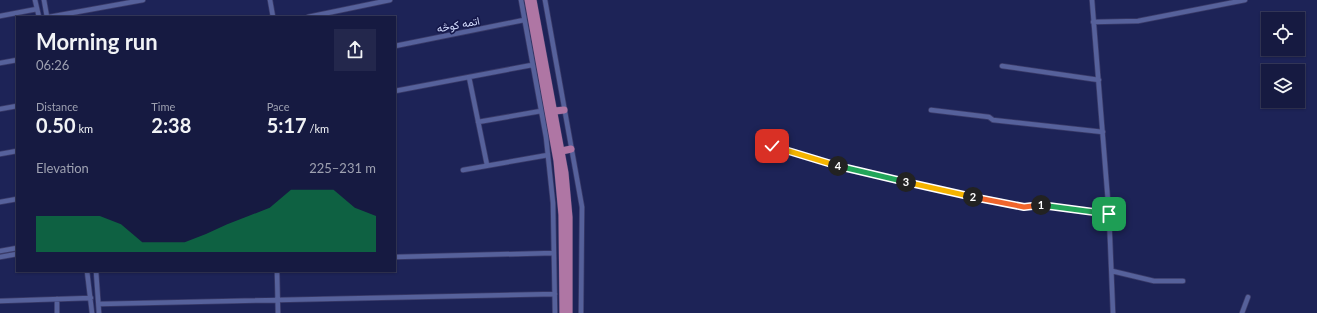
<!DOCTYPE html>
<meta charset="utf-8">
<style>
:root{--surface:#161a41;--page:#23274c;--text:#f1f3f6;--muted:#9ea1b1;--line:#35385a;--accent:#0b8043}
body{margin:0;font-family:Lato,Vazirmatn,sans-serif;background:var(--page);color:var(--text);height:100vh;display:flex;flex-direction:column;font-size:15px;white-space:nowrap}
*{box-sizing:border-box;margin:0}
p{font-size:13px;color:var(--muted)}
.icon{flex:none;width:22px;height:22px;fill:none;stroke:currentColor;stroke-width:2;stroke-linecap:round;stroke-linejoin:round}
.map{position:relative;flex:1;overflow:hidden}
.side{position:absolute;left:16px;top:16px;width:380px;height:256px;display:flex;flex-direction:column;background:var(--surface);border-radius:0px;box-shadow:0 1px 3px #0004,0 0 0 1px var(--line)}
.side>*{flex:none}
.buttons{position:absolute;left:1261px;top:12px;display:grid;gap:8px}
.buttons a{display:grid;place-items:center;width:44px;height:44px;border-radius:0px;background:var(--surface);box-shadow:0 1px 3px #0004,0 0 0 1px var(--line);font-size:20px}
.pin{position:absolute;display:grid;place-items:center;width:34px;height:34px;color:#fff;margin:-17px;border-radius:8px;box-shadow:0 2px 6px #0006}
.km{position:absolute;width:20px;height:20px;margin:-10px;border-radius:50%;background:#222;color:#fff;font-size:11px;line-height:20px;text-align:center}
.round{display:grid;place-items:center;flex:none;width:42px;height:42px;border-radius:0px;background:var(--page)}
.headline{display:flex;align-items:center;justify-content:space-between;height:68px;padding:0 20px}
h1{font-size:22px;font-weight:700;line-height:30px}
.metrics{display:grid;grid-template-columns:repeat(3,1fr);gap:6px;height:68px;padding:4px 20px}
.metrics div{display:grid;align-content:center}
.metrics b{font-size:20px;font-weight:700}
.metrics small{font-size:11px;font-weight:400}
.metrics p{font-size:11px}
.chart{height:112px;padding:8px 20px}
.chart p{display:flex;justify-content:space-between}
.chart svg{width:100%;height:72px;margin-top:4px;fill:var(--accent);opacity:.7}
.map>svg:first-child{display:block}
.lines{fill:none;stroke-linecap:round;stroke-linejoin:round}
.minor-casing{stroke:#3a3b69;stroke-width:6}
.highway-casing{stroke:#3a3b69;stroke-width:8}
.minor{stroke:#56619b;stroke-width:4.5}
.highway{stroke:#af76a4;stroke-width:7}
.split-1-casing{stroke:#fff;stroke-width:8}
.split-2-casing{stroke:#fff;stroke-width:8}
.split-3-casing{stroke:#fff;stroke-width:8}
.split-4-casing{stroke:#fff;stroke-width:8}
.split-5-casing{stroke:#fff;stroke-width:8}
.split-1{stroke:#22a559;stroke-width:5}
.split-2{stroke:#f0652b;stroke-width:5}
.split-3{stroke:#f5b400;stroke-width:5}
.split-4{stroke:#22a559;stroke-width:5}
.split-5{stroke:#f5b400;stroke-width:5}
.labels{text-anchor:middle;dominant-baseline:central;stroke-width:3.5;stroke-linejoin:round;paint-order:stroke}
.street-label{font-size:11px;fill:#d5deff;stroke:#15184b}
</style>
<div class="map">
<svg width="1317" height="313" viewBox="0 0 1317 313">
<rect width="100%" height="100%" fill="#1d2357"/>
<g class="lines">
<g class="minor-casing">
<path id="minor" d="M35,0L39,17
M44,0L47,17
M270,0L273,17
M521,0L546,137L553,203L555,313
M545,0L582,207L581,313
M1092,0L1109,214L1113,313
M0,16L37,9
M49,17L143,0
M308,17L390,0
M1093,22L1138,21L1245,0
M395,46L524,20
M0,63L17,60
M1002,66L1099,80
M469,77L487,165
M395,91L532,65
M0,109L17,106
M931,110L989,117L993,120L1103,132
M478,122L541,111
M772,146L845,168L1014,206L1024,207L1040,205L1109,214
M0,154L17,151
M463,170L548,155
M0,202L17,199
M0,251L17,248
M0,257L17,254
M395,257L554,253
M87,271L92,313
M96,271L99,313
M277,271L278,313
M1112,271L1154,281H1183
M57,299V313
M0,301L91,298
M99,304L555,294
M1242,313L1248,297"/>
</g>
<g class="highway-casing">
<path id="highway" d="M528,0L557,161L562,215L563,313
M533,0L565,173L569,217V313
M555,111L564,110
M562,151L571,149"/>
</g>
<use href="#minor" class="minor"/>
<use href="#highway" class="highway"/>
</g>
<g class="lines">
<g class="split-1-casing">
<path id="split-1" d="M1041,205L1109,214"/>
</g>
<g class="split-2-casing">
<path id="split-2" d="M973,197L1024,207L1041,205"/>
</g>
<g class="split-3-casing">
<path id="split-3" d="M906,182L973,197"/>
</g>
<g class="split-4-casing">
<path id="split-4" d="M838,166L906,182"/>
</g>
<g class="split-5-casing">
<path id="split-5" d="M772,146L838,166"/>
</g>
<use href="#split-1" class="split-1"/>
<use href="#split-2" class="split-2"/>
<use href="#split-3" class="split-3"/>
<use href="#split-4" class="split-4"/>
<use href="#split-5" class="split-5"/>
</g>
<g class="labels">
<g class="street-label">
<text transform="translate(458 24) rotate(-11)">اتمه کوڅه</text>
</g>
</g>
</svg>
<div class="buttons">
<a><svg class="icon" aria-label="locate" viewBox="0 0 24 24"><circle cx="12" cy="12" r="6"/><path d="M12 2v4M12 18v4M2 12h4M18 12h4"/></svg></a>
<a><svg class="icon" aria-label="layers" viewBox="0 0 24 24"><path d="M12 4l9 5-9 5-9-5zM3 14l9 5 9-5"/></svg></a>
</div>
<div class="pin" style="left:1109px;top:214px;background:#1e9e55"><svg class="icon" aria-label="arrive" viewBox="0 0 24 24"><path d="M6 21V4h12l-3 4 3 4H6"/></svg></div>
<div class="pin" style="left:772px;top:146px;background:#d93025"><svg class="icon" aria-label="check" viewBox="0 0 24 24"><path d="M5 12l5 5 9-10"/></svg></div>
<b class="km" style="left:1041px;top:205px">1</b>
<b class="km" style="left:973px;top:197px">2</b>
<b class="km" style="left:906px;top:182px">3</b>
<b class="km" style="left:838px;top:166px">4</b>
<section class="side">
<div class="headline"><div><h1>Morning run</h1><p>06:26</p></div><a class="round"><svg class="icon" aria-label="share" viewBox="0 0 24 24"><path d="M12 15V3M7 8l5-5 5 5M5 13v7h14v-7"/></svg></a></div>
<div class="metrics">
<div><p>Distance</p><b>0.50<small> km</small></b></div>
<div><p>Time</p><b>2:38</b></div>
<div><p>Pace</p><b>5:17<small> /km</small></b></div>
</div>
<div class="chart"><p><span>Elevation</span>225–231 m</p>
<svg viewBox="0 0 160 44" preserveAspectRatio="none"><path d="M0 44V22L10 22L20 22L30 22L40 27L50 38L60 38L70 38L80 33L90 27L100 22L110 17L120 6L130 6L140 6L150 17L160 22V44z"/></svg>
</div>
</section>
</div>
